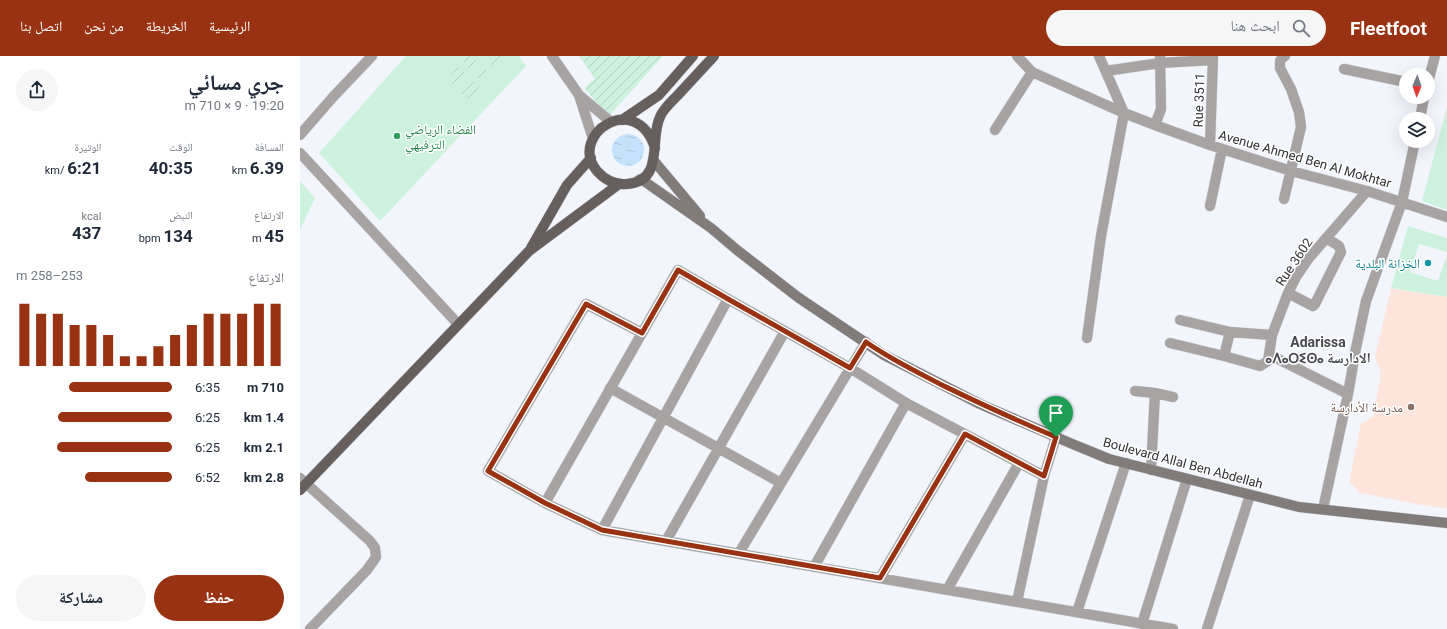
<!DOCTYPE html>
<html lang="ar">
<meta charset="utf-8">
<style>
:root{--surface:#fff;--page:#f6f6f7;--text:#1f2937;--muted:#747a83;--accent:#993212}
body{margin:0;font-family:Roboto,"Noto Naskh Arabic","Noto Sans Tifinagh",sans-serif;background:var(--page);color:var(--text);direction:rtl;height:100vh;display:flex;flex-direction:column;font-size:15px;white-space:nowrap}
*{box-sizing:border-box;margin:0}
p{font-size:13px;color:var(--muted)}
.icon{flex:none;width:22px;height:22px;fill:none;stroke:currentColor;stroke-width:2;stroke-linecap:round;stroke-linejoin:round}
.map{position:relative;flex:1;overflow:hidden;direction:ltr}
.side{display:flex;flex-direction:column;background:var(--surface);width:300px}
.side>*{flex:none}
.needle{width:26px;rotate:182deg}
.tools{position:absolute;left:1099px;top:12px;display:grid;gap:8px}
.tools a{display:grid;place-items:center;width:36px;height:36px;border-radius:50%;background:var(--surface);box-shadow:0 4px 16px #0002;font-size:20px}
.pin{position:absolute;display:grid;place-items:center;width:34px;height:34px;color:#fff;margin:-41px -17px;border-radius:50% 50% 50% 0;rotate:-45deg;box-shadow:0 0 4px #0007}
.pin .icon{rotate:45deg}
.round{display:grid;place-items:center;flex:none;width:42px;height:42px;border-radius:21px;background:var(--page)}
.overview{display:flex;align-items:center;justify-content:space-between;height:68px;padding:0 16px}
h1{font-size:22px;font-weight:700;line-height:30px}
.stats{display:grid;grid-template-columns:repeat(3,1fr);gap:6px;height:68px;padding:4px 16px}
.stats div{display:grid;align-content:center}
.stats b{font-size:17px;font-weight:700}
.stats small{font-size:11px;font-weight:400}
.stats p{font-size:11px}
.chart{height:112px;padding:8px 16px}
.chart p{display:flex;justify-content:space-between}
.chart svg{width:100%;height:72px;margin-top:4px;stroke:var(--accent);stroke-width:6}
.cta{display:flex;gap:8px;margin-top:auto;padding:8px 16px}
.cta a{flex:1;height:46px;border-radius:24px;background:var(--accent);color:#fff;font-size:16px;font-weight:700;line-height:46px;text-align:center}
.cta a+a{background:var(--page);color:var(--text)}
ul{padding:0 16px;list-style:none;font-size:13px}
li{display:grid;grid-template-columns:64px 48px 1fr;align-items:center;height:30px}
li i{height:10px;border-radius:5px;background:var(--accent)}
header{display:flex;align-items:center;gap:24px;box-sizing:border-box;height:56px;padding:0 20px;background:var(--accent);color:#fff}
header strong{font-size:19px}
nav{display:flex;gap:22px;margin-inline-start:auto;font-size:14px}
.search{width:280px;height:36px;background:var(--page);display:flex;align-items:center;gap:10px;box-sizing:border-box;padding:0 14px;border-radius:22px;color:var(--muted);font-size:15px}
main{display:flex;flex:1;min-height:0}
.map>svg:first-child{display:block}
.education{fill:#fee5dc}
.park{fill:#ccf2dd}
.garden{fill:url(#garden-furrows)}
.water{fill:url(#water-ripples)}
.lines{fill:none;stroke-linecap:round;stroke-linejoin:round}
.street-casing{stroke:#d0d2d9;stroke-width:11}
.secondary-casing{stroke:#d0d2d9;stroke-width:11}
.primary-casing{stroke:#d0d2d9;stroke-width:11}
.street{stroke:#a7a3a2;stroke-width:10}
.secondary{stroke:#817b7a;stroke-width:10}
.primary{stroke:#665f5e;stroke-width:10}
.route-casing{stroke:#fff;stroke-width:8}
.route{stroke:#993212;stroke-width:5}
.leisure-dot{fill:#2e9e5b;stroke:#fff;stroke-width:1.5}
.culture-dot{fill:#0f9aa8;stroke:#fff;stroke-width:1.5}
.education-dot{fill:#8d6e63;stroke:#fff;stroke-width:1.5}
.labels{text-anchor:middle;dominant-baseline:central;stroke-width:3;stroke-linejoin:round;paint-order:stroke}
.street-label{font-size:13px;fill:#323336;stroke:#fff}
.leisure-label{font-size:13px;fill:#27864d;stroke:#fff;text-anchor:start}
.culture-label{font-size:13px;fill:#0d838f;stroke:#fff;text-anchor:end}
.education-label{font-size:13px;fill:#785e54;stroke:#fff;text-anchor:end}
.neighbourhood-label{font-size:14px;font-weight:bold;fill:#494a51;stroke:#fff}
</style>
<header>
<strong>Fleetfoot</strong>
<div class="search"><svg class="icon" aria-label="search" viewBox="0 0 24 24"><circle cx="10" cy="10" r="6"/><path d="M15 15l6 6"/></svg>ابحث هنا</div>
<nav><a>الرئيسية</a><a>الخريطة</a><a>من نحن</a><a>اتصل بنا</a></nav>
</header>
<main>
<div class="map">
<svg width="1147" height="573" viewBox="0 0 1147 573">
<defs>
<pattern id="garden-furrows" width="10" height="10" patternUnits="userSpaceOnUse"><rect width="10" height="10" fill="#ccf2dd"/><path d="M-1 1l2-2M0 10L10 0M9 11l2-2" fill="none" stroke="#b0d0be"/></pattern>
<pattern id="water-ripples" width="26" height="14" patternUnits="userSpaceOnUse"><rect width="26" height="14" fill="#c4e2fb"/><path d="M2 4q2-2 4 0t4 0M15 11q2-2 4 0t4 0" fill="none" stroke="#a9c2d8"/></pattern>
</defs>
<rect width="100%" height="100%" fill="#f3f5fd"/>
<path class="education" d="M1091,232L1147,241V453L1116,448L1060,437L1049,426L1061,367L1073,361L1081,317L1075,301Z"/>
<path class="park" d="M106,0H219L226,10L80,165L19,97Z
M1147,51V154L1122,145Z
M0,125L15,142L0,174Z
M1108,170L1147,182V196L1119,188L1110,216L1138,225L1147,198V241L1091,232Z"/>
<path class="garden" d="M168,0H171L178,6L171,14L163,7Z
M192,0H202L205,3L196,13L187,6Z
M279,0H363L309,60L284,32L295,23Z
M158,11L167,18L157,32L147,24Z
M183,11L191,18L184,26L176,20Z
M171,23L180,30L169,44L160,36Z"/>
<path class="water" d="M312 94a16 16 0 1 1 32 0a16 16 0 1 1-32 0Z"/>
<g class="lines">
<g class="street-casing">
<path id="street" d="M252,0L279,39L311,66
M717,0L732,16L824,57L855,69L910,89L991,115L1067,135L1147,161
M1044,13L1106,26
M806,15L860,7L913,4
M1128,26L1135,0
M279,39L293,83
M1120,63L1124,41
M855,69L861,53L860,0
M695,74L732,16
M0,79L33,41L72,0
M910,89L913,0
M0,97L158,268
M984,143L1001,71L999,56L991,33L980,12V5L982,2L985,0
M910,150L922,93
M988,237L1013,250L1015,248L1041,196L1039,190L1026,182
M880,264L930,276L972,279
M342,277L286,248L188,415L245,447L302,474L873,573
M787,282L801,180L824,57L799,0
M870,287L924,300L930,276
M970,299L1048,338
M924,300L960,310L968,305L972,279L988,237L996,221L1009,202L1067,135
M310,332L481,427
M835,335L855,337L873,341
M851,414L855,337
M0,422L70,485L75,492L76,501L67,514L10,573
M245,447L378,214L428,243L550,312L606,347L744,420
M1023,453L1048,338L1056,292L1066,245L1102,146L1115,85
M302,474L428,243
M366,485L485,275
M439,497L566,286
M514,511L606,347
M580,522L665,378
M647,534L719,407
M717,546L744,420L756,381
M777,556L826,407
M842,568L887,423
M907,573L950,439"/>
</g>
<g class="secondary-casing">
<path id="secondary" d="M354,105L400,160
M339,124L341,123L411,172L437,194L499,242L584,299L680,348L770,387L809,403L999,451L1147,467"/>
</g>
<g class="primary-casing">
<path id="primary" d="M322,64L359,39L393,0
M355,92C336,33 267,79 297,115C305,124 315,129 327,128C365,125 349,83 360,61C363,53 371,46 377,40C389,27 402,13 414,0
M231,192L267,129L291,102
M0,434L229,195L319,128"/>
</g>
<use href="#street" class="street"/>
<use href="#secondary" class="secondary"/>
<use href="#primary" class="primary"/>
</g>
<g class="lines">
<g class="route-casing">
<path id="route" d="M378,214L428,243L550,312L566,286C590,303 617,316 644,330C681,348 718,365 756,381L744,420L665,378L580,522L302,474L245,447L188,415L286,248L342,277Z"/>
</g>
<use href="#route" class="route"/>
</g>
<circle class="leisure-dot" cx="97" cy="80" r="4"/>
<circle class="culture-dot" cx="1128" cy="207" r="4"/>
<circle class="education-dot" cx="1111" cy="351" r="4"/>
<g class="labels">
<g class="street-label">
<text transform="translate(899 44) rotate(-88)">Rue 3511</text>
<text transform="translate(1005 103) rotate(16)">Avenue Ahmed Ben Al Mokhtar</text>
<text transform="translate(994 206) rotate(-56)">Rue 3602</text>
<text transform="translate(883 407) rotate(15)">Boulevard Allal Ben Abdellah</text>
</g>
<g class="leisure-label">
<text x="105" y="73">الفضاء الرياضي<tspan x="105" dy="15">الترفيهي</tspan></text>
</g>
<g class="culture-label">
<text x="1120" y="207">الخزانة البلدية</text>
</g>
<g class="education-label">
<text x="1103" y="351">مدرسة الأدارسة</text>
</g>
<g class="neighbourhood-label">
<text x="1018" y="286">Adarissa<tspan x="1018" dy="16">ⴰⴷⴰⵔⵉⵙⴰ الادارسة</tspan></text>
</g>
</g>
</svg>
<div class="tools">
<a><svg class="needle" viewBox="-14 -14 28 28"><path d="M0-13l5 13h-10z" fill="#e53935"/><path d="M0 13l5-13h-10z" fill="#747a83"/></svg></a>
<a><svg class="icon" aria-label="layers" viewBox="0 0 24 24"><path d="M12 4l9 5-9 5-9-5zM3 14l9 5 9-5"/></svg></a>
</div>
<div class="pin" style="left:756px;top:381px;background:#1e9e55"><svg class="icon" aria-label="arrive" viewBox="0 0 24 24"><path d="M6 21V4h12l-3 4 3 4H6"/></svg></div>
</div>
<section class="side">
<div class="overview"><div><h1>جري مسائي</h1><p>19:20 · 9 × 710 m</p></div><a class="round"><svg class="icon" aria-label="share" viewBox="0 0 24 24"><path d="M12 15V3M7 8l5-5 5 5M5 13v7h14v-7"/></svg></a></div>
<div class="stats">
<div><p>المسافة</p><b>6.39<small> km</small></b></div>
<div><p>الوقت</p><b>40:35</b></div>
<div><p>الوتيرة</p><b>6:21<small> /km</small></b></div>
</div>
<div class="stats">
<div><p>الارتفاع</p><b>45<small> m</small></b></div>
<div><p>النبض</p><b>134<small> bpm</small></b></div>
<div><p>kcal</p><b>437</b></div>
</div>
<div class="chart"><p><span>الارتفاع</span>253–258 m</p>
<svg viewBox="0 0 160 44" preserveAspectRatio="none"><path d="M5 44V6M15 44V12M25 44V12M35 44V19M45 44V19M55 44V25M65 44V38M75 44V38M85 44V32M95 44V25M105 44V19M115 44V12M125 44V12M135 44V12M145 44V6M155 44V6"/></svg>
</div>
<ul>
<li><b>710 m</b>6:35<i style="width:66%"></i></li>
<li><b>1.4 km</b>6:25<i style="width:73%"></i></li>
<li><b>2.1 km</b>6:25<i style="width:74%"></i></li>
<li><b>2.8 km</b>6:52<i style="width:56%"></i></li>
</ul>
<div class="cta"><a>حفظ</a><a>مشاركة</a></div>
</section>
</main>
